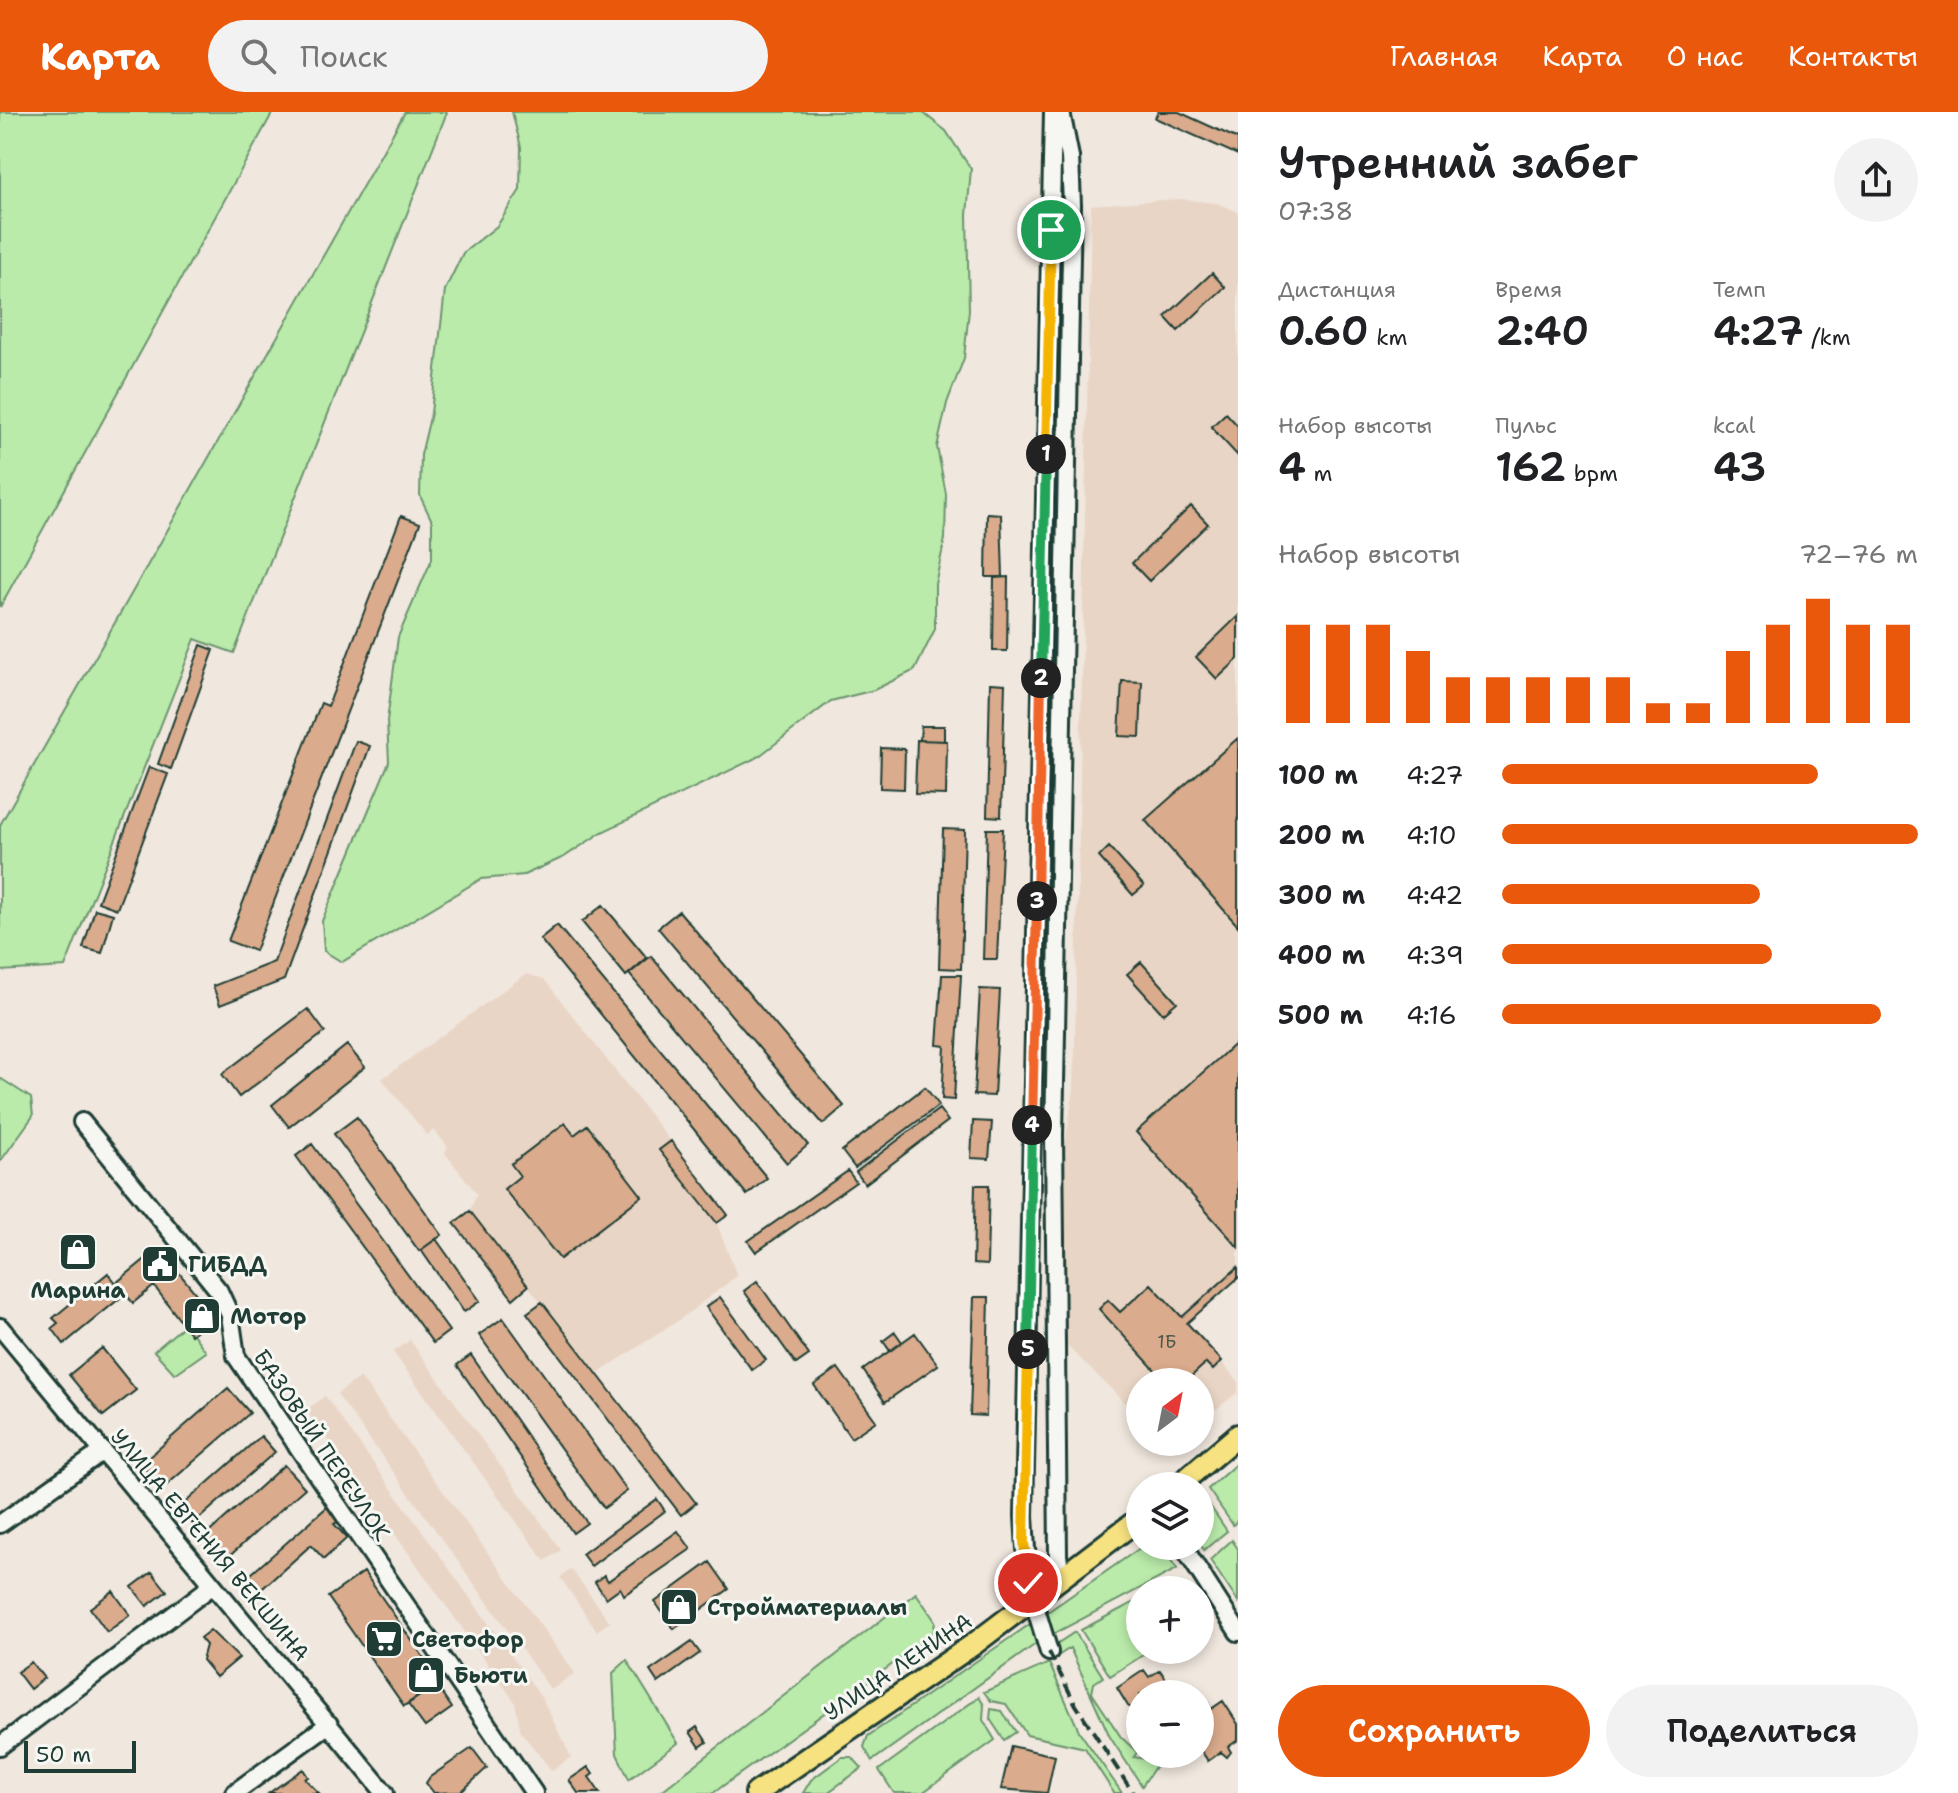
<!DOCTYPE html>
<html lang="ru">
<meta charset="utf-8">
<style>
:root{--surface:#fff;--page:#f2f2f2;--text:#202124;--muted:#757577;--accent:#ea580c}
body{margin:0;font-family:"Shantell Sans",sans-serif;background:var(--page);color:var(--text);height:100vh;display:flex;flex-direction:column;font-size:30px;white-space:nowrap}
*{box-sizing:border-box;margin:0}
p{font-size:26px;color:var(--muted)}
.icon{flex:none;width:44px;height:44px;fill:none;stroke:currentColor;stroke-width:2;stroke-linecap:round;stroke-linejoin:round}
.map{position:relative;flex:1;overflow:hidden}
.panel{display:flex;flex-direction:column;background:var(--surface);width:720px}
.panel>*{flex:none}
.needle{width:52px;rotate:32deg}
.fabs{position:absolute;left:1126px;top:1256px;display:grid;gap:16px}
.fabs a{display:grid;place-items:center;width:88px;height:88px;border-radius:50%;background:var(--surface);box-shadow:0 4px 12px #0003;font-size:40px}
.scale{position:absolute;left:24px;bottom:20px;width:112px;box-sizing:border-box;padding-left:8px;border:4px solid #1f3d34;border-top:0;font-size:22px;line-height:28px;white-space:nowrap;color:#1f3d34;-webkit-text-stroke:6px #f6f6f2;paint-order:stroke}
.pin{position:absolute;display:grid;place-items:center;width:68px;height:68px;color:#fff;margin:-34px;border:4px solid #fff;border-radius:50%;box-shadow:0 2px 8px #0007}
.km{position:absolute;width:40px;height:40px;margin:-20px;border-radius:50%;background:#222;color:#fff;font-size:22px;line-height:40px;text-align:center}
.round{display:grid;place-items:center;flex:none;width:84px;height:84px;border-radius:42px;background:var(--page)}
.head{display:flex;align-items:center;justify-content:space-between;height:136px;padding:0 40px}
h1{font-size:44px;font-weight:600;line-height:60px}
.figures{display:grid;grid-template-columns:repeat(3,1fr);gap:12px;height:136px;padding:8px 40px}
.figures div{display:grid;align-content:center}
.figures b{font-size:40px;font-weight:600}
.figures small{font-size:22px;font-weight:400}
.figures p{font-size:22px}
.chart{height:224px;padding:16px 40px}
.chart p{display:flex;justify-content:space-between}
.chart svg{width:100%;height:144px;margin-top:8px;stroke:var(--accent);stroke-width:6}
.primary-button{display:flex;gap:16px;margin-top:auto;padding:16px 40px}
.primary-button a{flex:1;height:92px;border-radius:48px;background:var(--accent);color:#fff;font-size:32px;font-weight:600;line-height:92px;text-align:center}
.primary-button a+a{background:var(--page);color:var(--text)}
ul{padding:0 40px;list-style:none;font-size:26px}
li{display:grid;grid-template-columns:128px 96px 1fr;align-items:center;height:60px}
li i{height:20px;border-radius:10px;background:var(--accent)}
header{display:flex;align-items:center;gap:48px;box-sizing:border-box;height:112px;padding:0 40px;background:var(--accent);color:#fff}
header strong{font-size:38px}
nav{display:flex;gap:44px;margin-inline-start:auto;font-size:28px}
.search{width:560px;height:72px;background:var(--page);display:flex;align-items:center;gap:20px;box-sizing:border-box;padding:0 28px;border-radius:44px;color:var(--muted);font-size:30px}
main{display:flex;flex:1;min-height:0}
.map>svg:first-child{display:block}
.built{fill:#e9d5c5}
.green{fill:#baebaa;stroke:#6c946f;stroke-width:2}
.building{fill:#daab8c;stroke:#1f3d34;stroke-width:2}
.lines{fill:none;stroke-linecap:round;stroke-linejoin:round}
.minor-casing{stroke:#1f3d34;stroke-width:22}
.major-casing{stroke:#1f3d34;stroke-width:26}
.minor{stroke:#f6f6f2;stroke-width:16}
.major{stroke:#f7e281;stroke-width:20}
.rail{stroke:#1f3d34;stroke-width:4;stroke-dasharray:12 6;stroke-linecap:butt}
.split-1-casing{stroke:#fff;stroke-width:16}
.split-2-casing{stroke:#fff;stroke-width:16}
.split-3-casing{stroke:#fff;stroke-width:16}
.split-4-casing{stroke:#fff;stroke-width:16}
.split-5-casing{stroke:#fff;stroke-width:16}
.split-6-casing{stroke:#fff;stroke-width:16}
.split-1{stroke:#f5b400;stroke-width:10}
.split-2{stroke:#22a559;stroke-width:10}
.split-3{stroke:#f0652b;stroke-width:10}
.split-4{stroke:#f0652b;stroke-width:10}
.split-5{stroke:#22a559;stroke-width:10}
.split-6{stroke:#f5b400;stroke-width:10}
.labels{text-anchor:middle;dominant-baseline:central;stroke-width:6;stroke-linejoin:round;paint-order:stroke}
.number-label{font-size:18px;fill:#4e584a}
.poi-label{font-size:22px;font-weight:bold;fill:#1f3d34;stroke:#f6f6f2;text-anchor:start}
.street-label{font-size:22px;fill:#1f3d34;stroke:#f6f6f2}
</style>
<header>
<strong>Карта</strong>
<div class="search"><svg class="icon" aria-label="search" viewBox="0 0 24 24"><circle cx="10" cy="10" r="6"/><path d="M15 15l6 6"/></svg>Поиск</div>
<nav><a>Главная</a><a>Карта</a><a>О нас</a><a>Контакты</a></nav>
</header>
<main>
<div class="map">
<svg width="1238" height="1681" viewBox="0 0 1238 1681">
<rect width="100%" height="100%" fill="#f0e7de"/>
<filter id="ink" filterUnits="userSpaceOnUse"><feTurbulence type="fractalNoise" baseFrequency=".0125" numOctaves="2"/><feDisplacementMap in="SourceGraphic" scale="16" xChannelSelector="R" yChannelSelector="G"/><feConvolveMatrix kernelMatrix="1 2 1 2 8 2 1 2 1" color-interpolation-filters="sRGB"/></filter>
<g filter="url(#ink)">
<path class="built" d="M1179,87L1217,91L1238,100V1166L1187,1211L1238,1269V1280L1200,1310V1270H1140V1305L1067,1234L1065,1032L1074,977L1091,93Z
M526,862L544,867L728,1103L717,1112L737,1164L679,1208L597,1262L470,1099L477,1082L445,1041L448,1035L434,1018L427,1023L382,967Z
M410,1228L561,1438L545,1449L393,1240Z
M360,1265L575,1561L551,1578L337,1282Z
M325,1284L542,1586L571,1645L552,1659L521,1620L515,1590L306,1298Z
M571,1457L610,1510L597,1519L560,1465Z"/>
<path class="green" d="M0,0H273L0,495Z
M405,0H447L234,541L195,527L65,855L0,859V713Z
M512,0H922L946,19L971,57L967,103L969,198L964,246L947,291L937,335L946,382L945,427L935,472V517L915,558L874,578L831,589L758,645L602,720L564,745L524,763L481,767L342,850L324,839L322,809L389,650L387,609L398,525L432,447V409L420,384L421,343L431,301L445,178L463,141L497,114L520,78L521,35Z
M0,966L31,986L33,1004L0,1050Z
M186,1212L206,1240L175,1262L154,1239Z
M1238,1350V1408L1233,1413L1208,1377Z
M1202,1382L1227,1419L1204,1438L1200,1432Z
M1232,1428L1238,1437V1490L1210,1448Z
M1143,1434H1161L1177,1457L1040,1529L872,1649L864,1635L868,1624Z
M916,1481L935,1509L933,1523L713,1681H659Z
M1140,1487V1538H1151L1110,1564L1081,1518Z
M1075,1520L1103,1565L1094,1571L1092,1581L1121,1625L1137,1640L1134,1645L1151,1648L1154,1643L1159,1649L1142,1674L1110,1625L1070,1536L1058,1544L1055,1533Z
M627,1548L678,1631L629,1667L617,1642L613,1561Z
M1049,1551L1079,1619L1122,1681H1114L1085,1636L1027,1623L1006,1592L991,1589L984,1580Z
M979,1585L984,1593L983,1608L995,1628L922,1681H894L879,1658Z
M991,1597L1002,1599L1016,1620L1004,1628L990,1607Z
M842,1645H852L862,1656L827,1681H803L811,1668Z"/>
<path class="building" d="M1158,0H1179L1238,27V43L1155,6Z
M1212,161L1225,175L1178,219L1165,205Z
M1226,301L1238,314V344L1211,315Z
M1191,394L1208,412L1149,469L1132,451Z
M987,401L1001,402L1003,465H986Z
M401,404L420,411L255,839L228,829L321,591L328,594Z
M1008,465L1007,539H993L994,466Z
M1238,504V547L1217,567L1196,545Z
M201,533L214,538L171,657L158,652Z
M1122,569L1142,570L1140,625L1119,624Z
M990,571L1005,572L1001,705L987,704Z
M921,614H944V629L920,628Z
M1238,626V814L1145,708Z
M917,628L947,629L946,683L915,682Z
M356,629L370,634L284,868L220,893L213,874L274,850Z
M881,636L905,637L904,677L880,676Z
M149,655L168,662L117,797L98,790Z
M943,717L965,718L961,857L939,856Z
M987,717H1003L997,847H983Z
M1109,735L1144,774L1133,783L1099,745Z
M603,793L647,846L626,864L582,810Z
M95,797L113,802L102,841L83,836Z
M679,799L844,994L823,1012L658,816Z
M557,813L767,1066L747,1083L540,827Z
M651,844L808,1033L787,1051L629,862Z
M1141,850L1177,890L1163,902L1127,862Z
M942,863H961L954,988L942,987L945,934L937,933Z
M980,877L1000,878L994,984L974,983Z
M308,897L325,920L239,985L222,962Z
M1238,929V1135L1136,1020Z
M347,933L365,955L289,1015L272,993Z
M925,975L939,993L855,1056L842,1039Z
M939,997L948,1009L865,1072L856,1060Z
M357,1005L442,1123L419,1139L334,1022Z
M973,1009L992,1010L989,1047L971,1046Z
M565,1011L574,1023L587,1013L642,1084L560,1147L504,1077L520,1064L511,1052Z
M671,1029L728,1103L717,1111L659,1038Z
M312,1032L449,1219L433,1231L296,1044Z
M848,1059L856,1070L756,1140L748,1129Z
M975,1073H989L987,1153L973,1152Z
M470,1099L528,1174L513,1187L454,1111Z
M436,1127L480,1189L464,1200L421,1138Z
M159,1136L214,1204L191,1223L154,1174L133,1191L116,1171Z
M1238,1155V1166L1187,1211L1222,1249L1213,1258L1206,1251L1185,1270H1166L1099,1197L1108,1188L1120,1200L1151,1172L1182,1205Z
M108,1161L125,1182L64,1232L52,1216L58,1211L53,1206Z
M757,1169L809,1243L796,1252L744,1179Z
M720,1185L766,1248L752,1258L706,1195Z
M974,1185H989L986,1304L970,1303Z
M542,1190L696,1391L681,1403L527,1201Z
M503,1206L627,1379L604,1396L479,1223Z
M895,1220L902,1230L890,1239L883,1229Z
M915,1221L938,1253L885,1290L863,1258Z
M102,1236L136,1278L103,1304L69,1263Z
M471,1243L587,1411L573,1421L457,1253Z
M838,1256L876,1309L851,1326L814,1273Z
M228,1276L250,1301L162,1377L141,1352Z
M261,1324L275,1340L193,1412L179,1396Z
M284,1353L305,1376L225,1448L204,1425Z
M657,1387L665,1399L591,1454L582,1442Z
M327,1395L339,1409L334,1412L347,1426L324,1447L311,1433L255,1483L243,1469Z
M678,1419L691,1437L624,1483L620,1476L606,1486L595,1470L604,1463L608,1469Z
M710,1450L729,1477L674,1517L655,1490Z
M152,1460L167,1479L147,1494L132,1475Z
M364,1460L440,1569L404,1594L328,1485Z
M113,1479L130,1503L107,1520L90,1496Z
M210,1518L239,1546L216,1565L202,1548L206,1533L200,1526Z
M692,1530L700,1541L658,1571L650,1559Z
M31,1550L44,1566L30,1577L17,1560Z
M1144,1558L1149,1565L1160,1558L1176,1582H1140V1602L1128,1594L1117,1576Z
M436,1573L452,1596L425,1615L408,1592Z
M1223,1589L1238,1612V1628L1228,1635L1231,1640L1227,1645L1221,1640L1208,1649L1200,1637V1597L1208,1591L1211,1597Z
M697,1615L707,1630L700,1635L690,1620Z
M1011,1634L1055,1644L1047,1681L1001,1677Z
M472,1636L487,1656L461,1680L434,1681L426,1671L430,1665Z
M588,1655L593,1662L589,1665L600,1681H578L569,1668Z
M303,1657L308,1665L305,1667L319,1681H269Z"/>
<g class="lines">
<g class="minor-casing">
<path id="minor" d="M82,1010L219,1179L230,1203L236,1244L534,1681
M0,1215L385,1681
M0,1412L103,1339
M1183,1434L1238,1520
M1061,1468L1058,1443L1054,1023L1072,93L1070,45L1061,0
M1049,1540L1028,1471L1024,1404L1053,0
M0,1634L213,1473
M234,1681L329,1612"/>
</g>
<g class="major-casing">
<path id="major" d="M1178,1374L1238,1323
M756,1681L974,1532L1140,1406"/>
</g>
<use href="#minor" class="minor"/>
<use href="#major" class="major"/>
<path class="rail" d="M1049,1540L1076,1593L1133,1681"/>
</g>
</g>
<g class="lines" filter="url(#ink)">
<g class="split-1-casing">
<path id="split-1" d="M1046,342L1051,118"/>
</g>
<g class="split-2-casing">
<path id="split-2" d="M1041,566L1046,342"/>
</g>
<g class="split-3-casing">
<path id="split-3" d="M1037,789L1041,566"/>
</g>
<g class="split-4-casing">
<path id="split-4" d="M1032,1013L1037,789"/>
</g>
<g class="split-5-casing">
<path id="split-5" d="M1028,1237L1032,1013"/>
</g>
<g class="split-6-casing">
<path id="split-6" d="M1028,1237L1024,1429L1028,1471"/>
</g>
<use href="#split-1" class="split-1"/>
<use href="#split-2" class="split-2"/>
<use href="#split-3" class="split-3"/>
<use href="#split-4" class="split-4"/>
<use href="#split-5" class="split-5"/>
<use href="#split-6" class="split-6"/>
</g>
<defs>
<g id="shop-square" transform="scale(2)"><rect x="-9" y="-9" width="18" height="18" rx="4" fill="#1f3d34" stroke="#f6f6f2"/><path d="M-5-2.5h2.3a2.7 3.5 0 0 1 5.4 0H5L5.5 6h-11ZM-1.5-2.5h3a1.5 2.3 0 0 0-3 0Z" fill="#fff"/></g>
<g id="civic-square" transform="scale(2)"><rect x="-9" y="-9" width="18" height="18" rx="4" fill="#1f3d34" stroke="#f6f6f2"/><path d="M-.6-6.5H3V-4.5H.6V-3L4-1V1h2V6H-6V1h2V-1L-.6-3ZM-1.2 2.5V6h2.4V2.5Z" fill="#fff"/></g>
<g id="supermarket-square" transform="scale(2)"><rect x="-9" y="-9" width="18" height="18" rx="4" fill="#1f3d34" stroke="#f6f6f2"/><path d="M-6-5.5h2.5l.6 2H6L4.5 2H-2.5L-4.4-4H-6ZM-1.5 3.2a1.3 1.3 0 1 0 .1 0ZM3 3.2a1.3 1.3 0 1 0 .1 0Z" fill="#fff"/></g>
</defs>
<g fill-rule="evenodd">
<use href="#shop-square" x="78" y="1140"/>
<use href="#civic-square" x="160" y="1152"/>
<use href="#shop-square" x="202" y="1204"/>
<use href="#shop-square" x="679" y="1495"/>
<use href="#supermarket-square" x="384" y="1527"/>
<use href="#shop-square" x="426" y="1563"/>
</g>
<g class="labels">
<g class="number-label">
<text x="1167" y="1230">1Б</text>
</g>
<g class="poi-label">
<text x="188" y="1152">ГИБДД</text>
<text x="78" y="1178" text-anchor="middle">Марина</text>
<text x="230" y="1204">Мотор</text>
<text x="707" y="1495">Стройматериалы</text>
<text x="412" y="1527">Светофор</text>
<text x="454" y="1563">Бьюти</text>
</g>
<g class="street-label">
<text transform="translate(322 1333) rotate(56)">БАЗОВЫЙ ПЕРЕУЛОК</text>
<text transform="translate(210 1433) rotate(50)">УЛИЦА ЕВГЕНИЯ ВЕКШИНА</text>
<text transform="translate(898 1555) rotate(-34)">УЛИЦА ЛЕНИНА</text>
</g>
</g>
</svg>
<div class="fabs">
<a><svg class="needle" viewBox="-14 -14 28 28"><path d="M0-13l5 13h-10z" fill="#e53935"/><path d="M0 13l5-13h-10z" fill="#757577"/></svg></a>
<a><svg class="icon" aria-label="layers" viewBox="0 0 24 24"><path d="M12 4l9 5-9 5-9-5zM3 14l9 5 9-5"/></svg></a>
<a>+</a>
<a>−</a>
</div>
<div class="scale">50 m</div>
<div class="pin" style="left:1051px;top:118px;background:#1e9e55"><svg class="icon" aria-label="arrive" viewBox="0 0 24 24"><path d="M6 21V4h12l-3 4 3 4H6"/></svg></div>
<div class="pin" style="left:1028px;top:1471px;background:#d93025"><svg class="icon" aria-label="check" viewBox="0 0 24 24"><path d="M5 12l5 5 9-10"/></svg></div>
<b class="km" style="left:1046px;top:342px">1</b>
<b class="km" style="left:1041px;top:566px">2</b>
<b class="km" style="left:1037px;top:789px">3</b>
<b class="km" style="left:1032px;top:1013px">4</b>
<b class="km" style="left:1028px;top:1237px">5</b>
</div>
<section class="panel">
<div class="head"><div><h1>Утренний забег</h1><p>07:38</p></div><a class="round"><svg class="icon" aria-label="share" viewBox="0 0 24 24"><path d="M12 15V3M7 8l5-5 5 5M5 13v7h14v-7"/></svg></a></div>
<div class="figures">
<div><p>Дистанция</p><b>0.60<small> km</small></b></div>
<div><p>Время</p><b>2:40</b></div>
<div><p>Темп</p><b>4:27<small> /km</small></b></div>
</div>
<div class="figures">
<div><p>Набор высоты</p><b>4<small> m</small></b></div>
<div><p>Пульс</p><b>162<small> bpm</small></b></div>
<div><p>kcal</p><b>43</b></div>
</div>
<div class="chart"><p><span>Набор высоты</span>72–76 m</p>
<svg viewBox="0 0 160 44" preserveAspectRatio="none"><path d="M5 44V14M15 44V14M25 44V14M35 44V22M45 44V30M55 44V30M65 44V30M75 44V30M85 44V30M95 44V38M105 44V38M115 44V22M125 44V14M135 44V6M145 44V14M155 44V14"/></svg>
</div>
<ul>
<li><b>100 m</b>4:27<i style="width:76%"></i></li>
<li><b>200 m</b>4:10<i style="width:100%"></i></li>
<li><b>300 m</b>4:42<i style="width:62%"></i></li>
<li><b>400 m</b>4:39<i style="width:65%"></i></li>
<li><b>500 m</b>4:16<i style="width:91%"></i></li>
</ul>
<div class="primary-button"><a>Сохранить</a><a>Поделиться</a></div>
</section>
</main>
